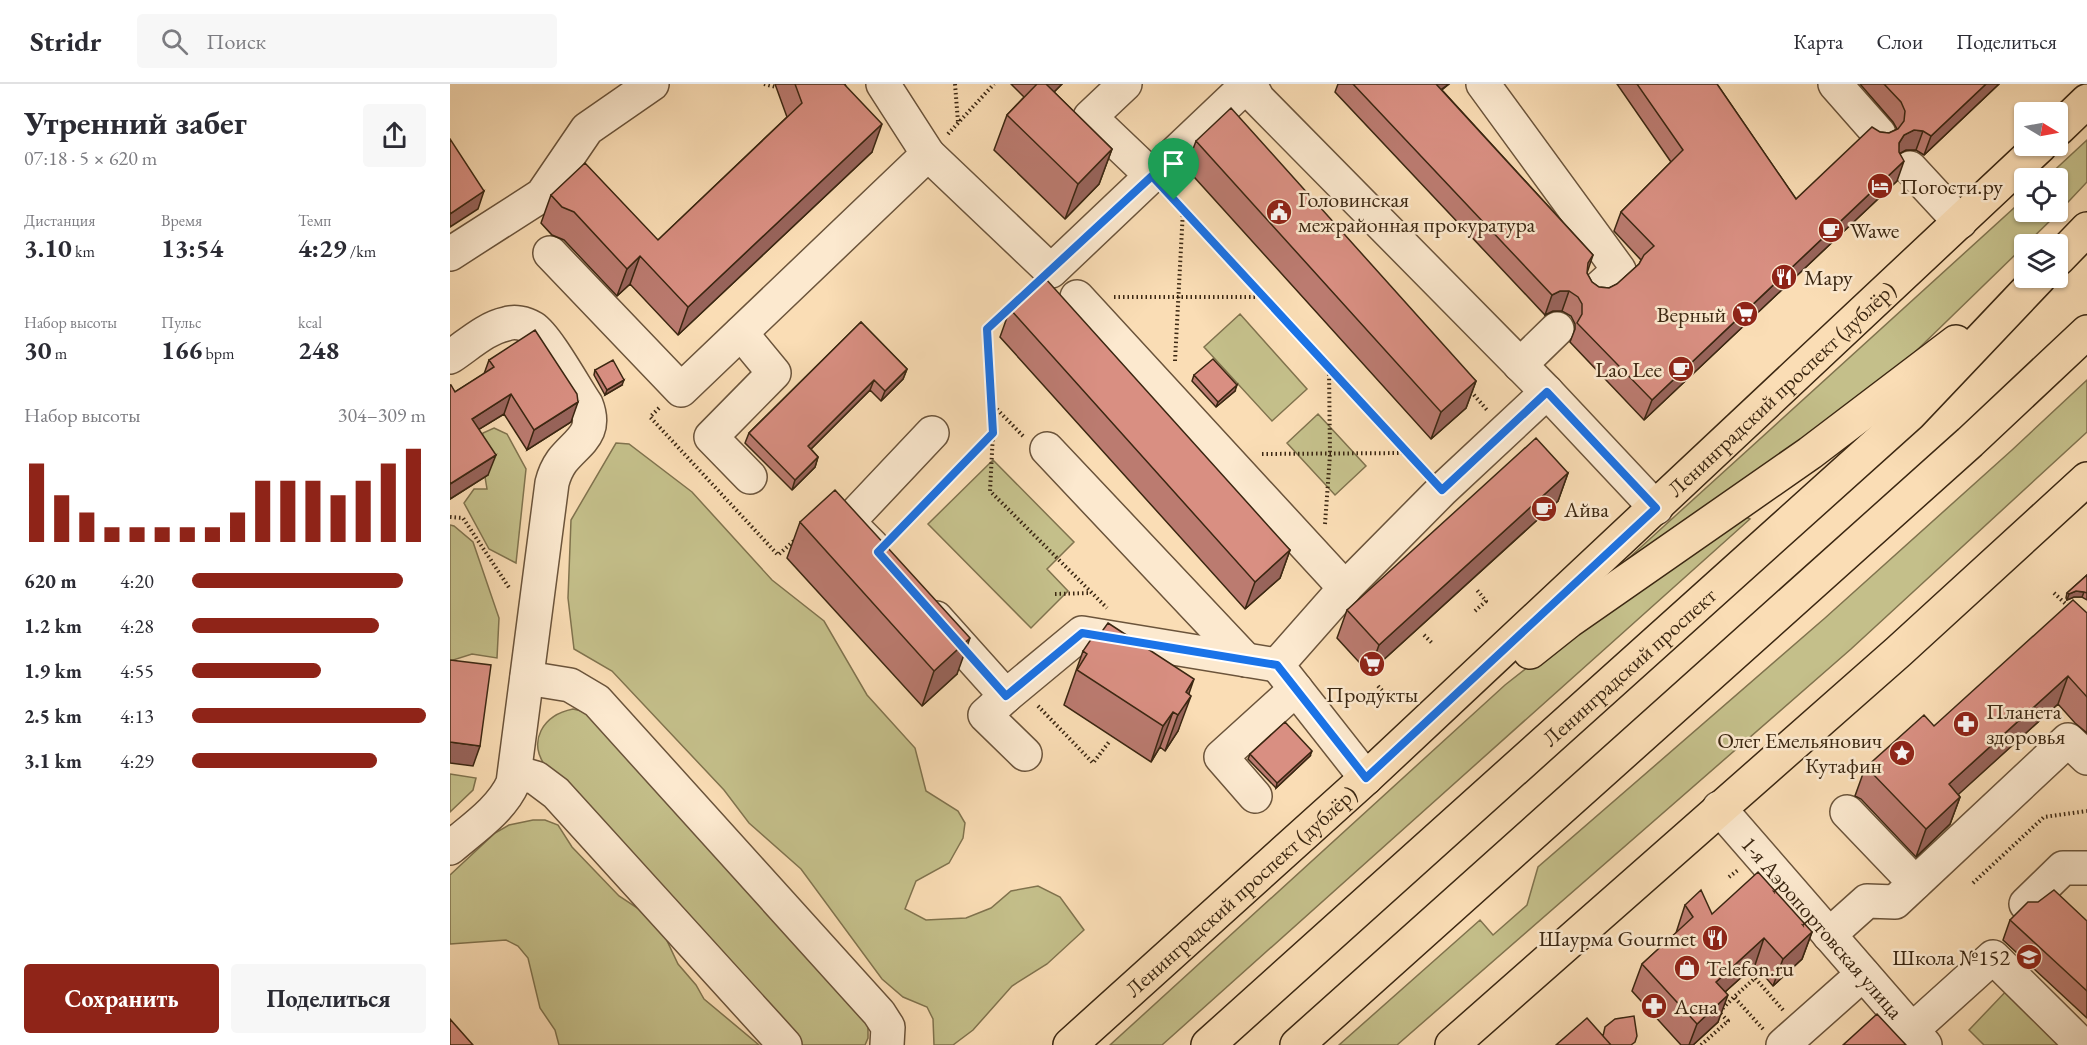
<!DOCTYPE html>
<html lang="ru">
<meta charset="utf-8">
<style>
:root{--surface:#fff;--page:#f7f7f7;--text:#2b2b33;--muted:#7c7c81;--line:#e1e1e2;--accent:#8f2418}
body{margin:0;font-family:"EB Garamond",serif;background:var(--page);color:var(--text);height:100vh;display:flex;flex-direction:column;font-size:22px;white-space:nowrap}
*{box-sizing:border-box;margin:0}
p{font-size:20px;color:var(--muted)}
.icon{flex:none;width:33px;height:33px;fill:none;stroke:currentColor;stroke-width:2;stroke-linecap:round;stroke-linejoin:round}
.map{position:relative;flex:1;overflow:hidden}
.details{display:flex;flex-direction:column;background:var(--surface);width:450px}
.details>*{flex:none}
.needle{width:39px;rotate:100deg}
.controls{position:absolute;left:1564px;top:18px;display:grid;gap:12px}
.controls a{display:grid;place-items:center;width:54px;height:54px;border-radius:6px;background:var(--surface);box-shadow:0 2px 4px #0004;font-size:30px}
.pin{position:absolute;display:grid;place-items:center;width:51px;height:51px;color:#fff;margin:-62px -26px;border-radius:50% 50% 50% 0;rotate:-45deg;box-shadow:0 0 6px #0007}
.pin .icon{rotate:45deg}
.round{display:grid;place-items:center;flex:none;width:63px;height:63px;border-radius:6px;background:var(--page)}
.overview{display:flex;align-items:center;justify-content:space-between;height:102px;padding:0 24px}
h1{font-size:33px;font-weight:700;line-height:45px}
.figures{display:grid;grid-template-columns:repeat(3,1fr);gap:9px;height:102px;padding:6px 24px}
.figures div{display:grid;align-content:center}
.figures b{font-size:26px;font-weight:700}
.figures small{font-size:16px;font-weight:400}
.figures p{font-size:16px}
.chart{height:168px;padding:12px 24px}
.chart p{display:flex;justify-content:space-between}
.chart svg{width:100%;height:108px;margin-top:6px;stroke:var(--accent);stroke-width:6}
.primary-button{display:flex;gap:12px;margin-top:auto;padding:12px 24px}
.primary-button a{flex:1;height:69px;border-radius:6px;background:var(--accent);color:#fff;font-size:24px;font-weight:700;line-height:69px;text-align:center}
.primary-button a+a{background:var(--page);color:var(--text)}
ul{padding:0 24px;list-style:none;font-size:20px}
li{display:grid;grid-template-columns:96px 72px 1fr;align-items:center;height:45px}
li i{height:15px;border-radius:8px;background:var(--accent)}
header{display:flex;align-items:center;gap:36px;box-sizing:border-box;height:84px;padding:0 30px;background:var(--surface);border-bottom:2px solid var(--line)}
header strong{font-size:28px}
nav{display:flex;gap:33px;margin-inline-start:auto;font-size:21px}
.search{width:420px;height:54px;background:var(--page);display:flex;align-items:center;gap:15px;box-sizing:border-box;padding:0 21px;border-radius:6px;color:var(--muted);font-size:22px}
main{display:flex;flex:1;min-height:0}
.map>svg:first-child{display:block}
.green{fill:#c4bf8a;stroke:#80734e;stroke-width:1.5}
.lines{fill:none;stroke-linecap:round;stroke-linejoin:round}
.minor-casing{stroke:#6b543b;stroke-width:36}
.major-casing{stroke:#3b2712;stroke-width:36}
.path{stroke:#3b2712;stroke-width:4;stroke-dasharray:1.5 3;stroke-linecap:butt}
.minor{stroke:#fce9cf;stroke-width:33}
.major{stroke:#faddb5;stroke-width:33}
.wall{fill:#bb7b70;stroke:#3b2712;stroke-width:1.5}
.shaded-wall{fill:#98645b;stroke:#3b2712;stroke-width:1.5}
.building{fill:#d98f82;stroke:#3b2712;stroke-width:1.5}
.route-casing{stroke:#fff;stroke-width:12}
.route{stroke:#1a73e8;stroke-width:8}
.labels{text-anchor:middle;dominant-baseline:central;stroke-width:5;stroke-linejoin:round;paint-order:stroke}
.poi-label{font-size:22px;fill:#3b2712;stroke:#fce9cf;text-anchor:start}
.street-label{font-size:22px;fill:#3b2712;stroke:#fce9cf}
</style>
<header>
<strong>Stridr</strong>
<div class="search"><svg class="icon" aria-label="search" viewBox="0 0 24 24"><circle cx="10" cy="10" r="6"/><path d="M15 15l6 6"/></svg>Поиск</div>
<nav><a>Карта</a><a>Слои</a><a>Поделиться</a></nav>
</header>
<main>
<section class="details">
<div class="overview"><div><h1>Утренний забег</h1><p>07:18 · 5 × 620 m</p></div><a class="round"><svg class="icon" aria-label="share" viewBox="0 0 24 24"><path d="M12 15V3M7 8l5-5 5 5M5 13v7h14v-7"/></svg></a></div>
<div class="figures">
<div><p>Дистанция</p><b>3.10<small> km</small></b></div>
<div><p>Время</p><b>13:54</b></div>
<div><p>Темп</p><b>4:29<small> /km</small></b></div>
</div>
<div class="figures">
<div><p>Набор высоты</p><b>30<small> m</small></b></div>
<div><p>Пульс</p><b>166<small> bpm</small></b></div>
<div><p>kcal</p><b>248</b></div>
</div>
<div class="chart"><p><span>Набор высоты</span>304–309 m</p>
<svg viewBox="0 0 160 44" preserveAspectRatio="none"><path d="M5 44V12M15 44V25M25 44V32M35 44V38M45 44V38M55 44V38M65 44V38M75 44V38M85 44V32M95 44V19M105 44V19M115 44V19M125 44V25M135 44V19M145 44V12M155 44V6"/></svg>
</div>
<ul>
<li><b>620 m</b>4:20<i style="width:90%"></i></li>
<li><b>1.2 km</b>4:28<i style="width:80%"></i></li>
<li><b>1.9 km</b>4:55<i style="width:55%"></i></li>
<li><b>2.5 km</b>4:13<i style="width:100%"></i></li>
<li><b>3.1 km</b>4:29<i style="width:79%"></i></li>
</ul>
<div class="primary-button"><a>Сохранить</a><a>Поделиться</a></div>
</section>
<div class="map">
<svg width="1637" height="961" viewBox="0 0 1637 961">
<rect width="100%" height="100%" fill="#faddb5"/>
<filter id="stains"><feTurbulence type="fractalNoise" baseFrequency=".00333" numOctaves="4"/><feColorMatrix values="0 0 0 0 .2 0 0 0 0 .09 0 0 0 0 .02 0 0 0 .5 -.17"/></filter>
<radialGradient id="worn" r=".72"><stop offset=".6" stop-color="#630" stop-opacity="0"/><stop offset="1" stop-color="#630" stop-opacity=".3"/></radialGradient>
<path class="green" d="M1637,56V98L1604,133L1464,269L1357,360L1169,483L1575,114V128H1608V94H1596Z
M790,230L857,305L822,337L754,263Z
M1637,296V348L1401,565L947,961H889L1030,836L1043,851L1077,821L1088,783L1375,534L1562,366Z
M868,330L916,382L885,411L837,359Z
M44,344L57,350L76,385L66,479L39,465L14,419L24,405H37L30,363L33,349Z
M166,359L179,360L242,408L322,496L374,537L417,611L465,664L476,707L508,727L515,739L513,754L499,779L466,797L455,825L476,836L516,834L541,824L561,807L588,802L610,813L634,846L597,880L562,902L523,946L503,961H484L483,935L477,923L453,913L432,895L351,785L299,739L274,706L162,587L124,565L118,514L121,436Z
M543,376L624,458L597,485L618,507L581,544L478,440Z
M1296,433L1300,435L712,961H660L1055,601L1126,545Z
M0,441L4,442L23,458L49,534L47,574L22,570L0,577Z
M123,625L136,628L418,939V954L415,961H348L96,683C77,657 93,631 123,625Z
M0,690L26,694L23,706L0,728Z
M83,736H95L108,741L122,763L169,812L201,833L210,842L228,880L246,901L254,915L309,961H109L105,946L90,924L78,874L68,862L56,856L0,860V791L45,749L59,741Z
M1561,902L1621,961H1534L1519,946Z"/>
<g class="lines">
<g class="minor-casing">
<g id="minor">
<path d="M433,0L478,70"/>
<path d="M675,0L640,33L702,92"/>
<path d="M800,0L808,15L1097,308L1206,424"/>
<path d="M1033,0L1169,186L1148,205"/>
<path d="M1385,0L1429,50"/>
<path d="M1460,84L1510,138"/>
<path d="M100,169L231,306L478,70L601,187L798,0"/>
<path d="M0,170L92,111L137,45L202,0"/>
<path d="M627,213L895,504"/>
<path d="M291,249L324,289L261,353L300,393"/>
<path d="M0,273C17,262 36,244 56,240C64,237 75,239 83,244C97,253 125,304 136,320C148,350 128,357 112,377C107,384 104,391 102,399L63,699C51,726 22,745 0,764"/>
<path d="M1070,281L1107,245"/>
<path d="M597,365L796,576"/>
<path d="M422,462L398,438L482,349"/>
<path d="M486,534L556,612L632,549L827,581"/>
<path d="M77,594L120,601L147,617L429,929L438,943L437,961"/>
<path d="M556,612L535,631L575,670"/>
<path d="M65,688L86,694L106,709L335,961"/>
<path d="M916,694L827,581L895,504L992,406L1097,308"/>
<path d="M805,712L771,673L846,605"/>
<path id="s1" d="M1269,724L1475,961"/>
<path d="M1397,728L1465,799"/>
<path d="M1576,820L1613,784H1637"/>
<path d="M1379,851L1417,817L1445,818L1618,656L1637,674"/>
<path d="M1462,946L1543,873L1632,961"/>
<path d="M1333,961L1413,890"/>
</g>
</g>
<g class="major-casing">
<g id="major">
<path d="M1608,45L1637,17"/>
<path d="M1608,175L1637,145"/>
<path d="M1080,568L1119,537L1360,369L1506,258"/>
<path id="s2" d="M620,961L916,694L1590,62"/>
<path id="s3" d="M758,961L1460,330L1589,194"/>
<path d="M847,961L1520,358L1637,248"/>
<path d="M1002,961L1448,568L1637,395"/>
</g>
</g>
<path class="path" d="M314,0L326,3
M505,0L508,38
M498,50L544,0
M721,112L974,387
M664,213H813
M725,277L733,126
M1018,304L1037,326
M542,320L543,349L540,407L657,524
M209,324L200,333L328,471L347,454
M573,352L542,320L537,245L581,205
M812,370L956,369
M0,433L13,434L60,505
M875,440L880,371L879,285
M446,449L543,349
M1604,509L1620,524
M605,510L641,509
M1025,527L1036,517L1027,506
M974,551L982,559
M928,602L937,612L942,607
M588,622L643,679L659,658
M1279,793L1288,786
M1523,799L1594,733L1637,727
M1313,945L1284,913L1305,894L1333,926
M1251,961L1278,937L1269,928L1284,913"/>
<use href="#minor" class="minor"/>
<use href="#major" class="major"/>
</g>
<path class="wall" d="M325,0H395L422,68L228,251L180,200L167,212L114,156L102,151L91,139L101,111L208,156L337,33Z
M561,0H612L604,8L662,65L649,100L615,135L544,66L557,31L574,13Z
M888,0H999L992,6L1143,171L1137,189L1142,198L1149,203L1159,204L1167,200L1189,180L1191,176L1164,147L1171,128L1221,78L1167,0H1267L1346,115L1430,48L1439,49L1447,45L1443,38L1410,0H1549L1474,71L1466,66H1456L1450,69L1447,97L1194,336L1120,258L1125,245V240L1121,232L1112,227H1103L1095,231L885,8Z
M746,57L1026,297L1016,324L981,355L736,84Z
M560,225L840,466L830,494L795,525L550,253Z
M411,238L457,285L453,295L431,317L420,306L361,365L368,373L365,383L342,406L295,359L299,349Z
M39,276L121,338L77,366L54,330L29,345L38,391L0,415V301L5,308L34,290Z
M145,286L172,301L155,311L144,291Z
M744,291L785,307L766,323L742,297Z
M1118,389L1108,417L919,589L887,554L897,526Z
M350,438L507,590L472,622L337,474Z
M1637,491V516L1632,513H1624L1617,516L1616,514L1617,509Z
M1637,529V649L1625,639L1608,620L1508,710L1510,713L1500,740L1466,773L1411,715L1405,712L1415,684L1484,642Z
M633,567L739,610L728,647L715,667L710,663L701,678L614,621Z
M800,670L860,672L826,704L798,675Z
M1235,821L1262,830L1362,848L1352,875L1323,902L1305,881L1275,908L1268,938L1243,961H1231L1182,907L1192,880L1226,849Z
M1560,836L1637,837V934L1553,856Z"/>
<path class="shaded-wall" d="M596,0H612L587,25Z
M982,0H999L976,16Z
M1536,0H1549L1474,71L1481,52Z
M432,40L422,68L228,251L238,223Z
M1464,46L1473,47L1466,66H1456L1447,71L1449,59L1454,51Z
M662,65L649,100L615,135L628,100Z
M1454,77L1447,97L1194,336L1202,316Z
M34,107L28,125L0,143V130Z
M190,172L180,200L167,212L177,185Z
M1110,207H1119L1112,227H1103L1095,231L1102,211Z
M457,285L453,295L431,317L435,307Z
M174,296L172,301L155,311L157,306Z
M424,296L420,306L354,372L358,362Z
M1026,297L1016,324L981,355L991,328Z
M787,301L785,307L766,323L768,318Z
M61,310L54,330L15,354L22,335Z
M128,318L121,338L77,366L84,346Z
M46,371L38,391L0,415V400Z
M368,373L365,383L342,406L345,396Z
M1118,389L1108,417L919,589L929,561Z
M840,466L830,494L795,525L805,498Z
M1626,507L1634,508L1632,513H1624L1617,516L1619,510Z
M520,554L507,590L472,622L484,587Z
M1618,592L1608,620L1489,728L1499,700Z
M744,595L735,621L741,612L728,647L715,667L736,608Z
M723,628L710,663L701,678L713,642Z
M0,658L30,662L23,682L0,679Z
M862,667L860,672L826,704L827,699Z
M1510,713L1500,740L1466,773L1476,745Z
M1362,848L1352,875L1323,902L1333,875Z
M1314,854L1305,881L1256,925L1266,898Z
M1278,911L1268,938L1243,961H1239L1247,940Z"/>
<path class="building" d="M345,0H394L432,40L238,223L190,172L177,185L124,128L112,123L101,111L135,79L208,156L352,19Z
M587,0H596L662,65L628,100L557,31Z
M903,0H986L1143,171L1138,179L1137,189L1142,198L1149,203L1159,204L1167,200L1189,180L1194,171L1204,162L1171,128L1233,66L1187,0H1267L1346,115L1422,43L1430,48L1439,49L1448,45L1454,37L1455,27L1451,18L1434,0H1536L1481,52L1473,47L1464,46L1454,51L1449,59V68L1454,77L1202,316L1127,239L1132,230V220L1128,213L1119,207H1110L1102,211Z
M781,24L1026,297L991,328L746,57Z
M0,55L34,107L0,130Z
M595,194L840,466L805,498L560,225Z
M411,238L457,285L435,307L424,296L358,362L368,373L345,396L299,349Z
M85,246L127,310L128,318L84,346L61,310L22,335L46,371L0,400V301H1L5,308L44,283L39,276Z
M763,275L787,301L768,318L744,291Z
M163,276L174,296L157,306L145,286Z
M1086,354L1118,389L929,561L897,526Z
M385,406L520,554L484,587L350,438Z
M1637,491V509L1634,508L1626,507L1619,510L1617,509Z
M1623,516L1637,529V613L1618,592L1499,700L1510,713L1476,745L1421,688L1415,684L1474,631L1484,642Z
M658,539L744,595L736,608L741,612L728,631L723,628L713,642L627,586L637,570L633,567L644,551L648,553Z
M0,576L41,581L30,662L0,658Z
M835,638L862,667L827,699L800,670Z
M1308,788L1362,848L1333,875L1314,854L1266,898L1278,911L1247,940L1192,880L1243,833L1235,821L1251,806L1262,830Z
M1604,806L1637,837V907L1560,836L1578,818H1588Z
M1427,930L1456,961H1393Z
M1184,932L1187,952L1185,958L1181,961H1161L1153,952L1155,943L1165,935Z
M1137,934L1161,961H1106Z
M0,935L23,961H0Z"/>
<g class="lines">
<g class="route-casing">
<path id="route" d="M702,92L992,406L1097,308L1206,424L916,694L827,581L632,549L556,612L428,468L543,349L537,245Z"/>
</g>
<use href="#route" class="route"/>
</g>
<defs>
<g id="hotel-disc" transform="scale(1.35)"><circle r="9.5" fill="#8f2418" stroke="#fce9cf"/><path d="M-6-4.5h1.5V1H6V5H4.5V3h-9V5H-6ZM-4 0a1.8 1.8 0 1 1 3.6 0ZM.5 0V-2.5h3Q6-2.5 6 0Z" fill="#fff"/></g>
<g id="civic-disc" transform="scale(1.35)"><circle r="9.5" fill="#8f2418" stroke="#fce9cf"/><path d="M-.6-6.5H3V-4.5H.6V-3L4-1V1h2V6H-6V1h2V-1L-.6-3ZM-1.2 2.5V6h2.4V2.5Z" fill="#fff"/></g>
<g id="cafe-disc" transform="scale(1.35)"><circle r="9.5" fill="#8f2418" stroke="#fce9cf"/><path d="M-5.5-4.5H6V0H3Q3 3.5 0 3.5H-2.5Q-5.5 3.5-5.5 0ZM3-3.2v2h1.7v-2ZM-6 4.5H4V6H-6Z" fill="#fff"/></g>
<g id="restaurant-disc" transform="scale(1.35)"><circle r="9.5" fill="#8f2418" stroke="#fce9cf"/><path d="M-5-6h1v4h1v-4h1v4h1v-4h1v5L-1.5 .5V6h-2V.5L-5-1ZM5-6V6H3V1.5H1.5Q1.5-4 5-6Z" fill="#fff"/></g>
<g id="supermarket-disc" transform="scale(1.35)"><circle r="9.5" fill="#8f2418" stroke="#fce9cf"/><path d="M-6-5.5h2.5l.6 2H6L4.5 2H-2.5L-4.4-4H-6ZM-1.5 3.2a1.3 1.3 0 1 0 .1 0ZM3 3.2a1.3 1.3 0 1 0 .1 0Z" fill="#fff"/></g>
<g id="pharmacy-disc" transform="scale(1.35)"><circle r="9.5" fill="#8f2418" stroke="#fce9cf"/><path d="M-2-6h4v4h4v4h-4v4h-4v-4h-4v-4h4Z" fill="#fff"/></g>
<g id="sight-disc" transform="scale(1.35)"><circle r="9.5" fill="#8f2418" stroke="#fce9cf"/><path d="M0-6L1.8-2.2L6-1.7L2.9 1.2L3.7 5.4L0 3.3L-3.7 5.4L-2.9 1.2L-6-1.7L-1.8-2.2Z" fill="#fff"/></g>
<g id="school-disc" transform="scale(1.35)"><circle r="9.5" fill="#8f2418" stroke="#fce9cf"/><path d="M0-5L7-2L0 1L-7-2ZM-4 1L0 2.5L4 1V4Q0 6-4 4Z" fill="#fff"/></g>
<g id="shop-disc" transform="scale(1.35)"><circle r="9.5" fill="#8f2418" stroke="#fce9cf"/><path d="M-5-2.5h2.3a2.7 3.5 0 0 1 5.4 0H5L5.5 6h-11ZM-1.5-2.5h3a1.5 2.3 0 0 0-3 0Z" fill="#fff"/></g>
</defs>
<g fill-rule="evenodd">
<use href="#hotel-disc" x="1430" y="102"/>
<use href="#civic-disc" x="829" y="128"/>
<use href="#cafe-disc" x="1381" y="146"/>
<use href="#restaurant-disc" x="1334" y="193"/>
<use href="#supermarket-disc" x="1295" y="230"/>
<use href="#cafe-disc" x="1231" y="285"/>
<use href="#cafe-disc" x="1094" y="425"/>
<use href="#supermarket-disc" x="922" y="580"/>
<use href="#pharmacy-disc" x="1516" y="640"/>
<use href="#sight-disc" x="1452" y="669"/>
<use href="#restaurant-disc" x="1265" y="854"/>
<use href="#school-disc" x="1579" y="873"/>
<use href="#shop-disc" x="1237" y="884"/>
<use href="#pharmacy-disc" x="1204" y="922"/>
</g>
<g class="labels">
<g class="poi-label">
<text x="1450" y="102">Погости.ру</text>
<text x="848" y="115">Головинская<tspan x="848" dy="25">межрайонная прокуратура</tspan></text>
<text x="1400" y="146">Wawe</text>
<text x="1354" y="193">Мару</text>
<text x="1276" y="230" text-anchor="end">Верный</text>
<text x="1212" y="285" text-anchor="end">Lao Lee</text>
<text x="1114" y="425">Айва</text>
<text x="922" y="610" text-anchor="middle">Продукты</text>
<text x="1536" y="627">Планета<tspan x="1536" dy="25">здоровья</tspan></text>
<text x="1432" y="656" text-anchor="end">Олег Емельянович<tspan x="1432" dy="25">Кутафин</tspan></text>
<text x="1246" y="854" text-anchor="end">Шаурма Gourmet</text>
<text x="1560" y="873" text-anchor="end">Школа №152</text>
<text x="1256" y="884">Telefon.ru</text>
<text x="1224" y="922">Асна</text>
</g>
<g class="street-label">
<text stroke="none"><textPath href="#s2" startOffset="968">Ленинградский проспект (дублёр)</textPath></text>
<text stroke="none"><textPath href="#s3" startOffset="566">Ленинградский проспект</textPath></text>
<text stroke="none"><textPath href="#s2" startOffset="230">Ленинградский проспект (дублёр)</textPath></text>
<text stroke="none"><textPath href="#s1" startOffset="158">1-я Аэропортовская улица</textPath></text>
</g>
</g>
<rect width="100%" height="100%" filter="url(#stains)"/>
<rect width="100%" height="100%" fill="url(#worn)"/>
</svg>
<div class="controls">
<a><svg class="needle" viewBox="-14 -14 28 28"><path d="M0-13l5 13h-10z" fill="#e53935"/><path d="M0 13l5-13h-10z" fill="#7c7c81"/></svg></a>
<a><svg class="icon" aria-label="locate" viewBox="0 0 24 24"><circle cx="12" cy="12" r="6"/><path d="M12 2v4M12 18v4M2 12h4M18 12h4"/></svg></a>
<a><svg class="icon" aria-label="layers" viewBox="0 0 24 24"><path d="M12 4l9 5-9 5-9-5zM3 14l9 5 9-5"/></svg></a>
</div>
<div class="pin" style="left:724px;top:116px;background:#1e9e55"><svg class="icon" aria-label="arrive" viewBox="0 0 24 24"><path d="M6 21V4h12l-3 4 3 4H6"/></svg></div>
</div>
</main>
